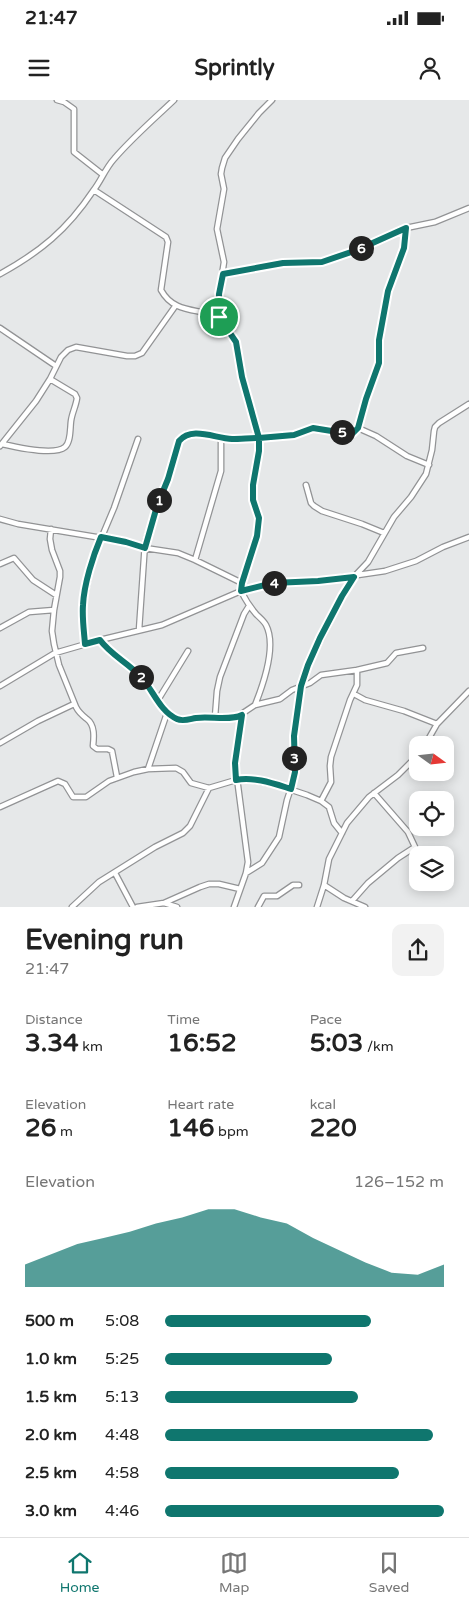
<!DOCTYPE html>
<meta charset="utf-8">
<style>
:root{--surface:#fff;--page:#f2f2f2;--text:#222;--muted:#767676;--line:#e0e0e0;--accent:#0f766e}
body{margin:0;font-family:"Varela Round",sans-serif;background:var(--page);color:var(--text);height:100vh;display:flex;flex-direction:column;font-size:19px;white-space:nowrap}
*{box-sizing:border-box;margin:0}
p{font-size:16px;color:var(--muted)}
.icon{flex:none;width:28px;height:28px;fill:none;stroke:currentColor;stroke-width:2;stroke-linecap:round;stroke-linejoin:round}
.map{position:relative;height:807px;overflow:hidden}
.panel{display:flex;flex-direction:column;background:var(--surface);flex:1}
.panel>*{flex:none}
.needle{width:32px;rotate:105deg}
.tools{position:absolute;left:409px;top:636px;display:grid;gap:10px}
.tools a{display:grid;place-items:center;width:45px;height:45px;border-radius:10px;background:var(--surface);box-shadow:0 2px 12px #0003;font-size:25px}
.pin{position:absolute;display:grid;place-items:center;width:42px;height:42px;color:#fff;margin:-21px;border:2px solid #fff;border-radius:50%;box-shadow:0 1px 5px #0007}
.km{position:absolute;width:25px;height:25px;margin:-12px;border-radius:50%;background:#222;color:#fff;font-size:14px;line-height:25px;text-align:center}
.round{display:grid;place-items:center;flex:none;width:52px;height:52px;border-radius:10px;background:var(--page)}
.overview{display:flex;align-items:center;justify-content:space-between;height:85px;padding:0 25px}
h1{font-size:28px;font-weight:700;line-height:38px}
.stats{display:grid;grid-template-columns:repeat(3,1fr);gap:8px;height:85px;padding:5px 25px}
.stats div{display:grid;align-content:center}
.stats b{font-size:25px;font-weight:700}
.stats small{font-size:14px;font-weight:400}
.stats p{font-size:14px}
.chart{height:140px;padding:10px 25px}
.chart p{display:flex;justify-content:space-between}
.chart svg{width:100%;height:90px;margin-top:5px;fill:var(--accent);opacity:.7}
ul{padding:0 25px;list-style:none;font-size:16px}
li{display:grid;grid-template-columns:80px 60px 1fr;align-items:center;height:38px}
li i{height:12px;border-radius:6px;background:var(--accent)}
.status{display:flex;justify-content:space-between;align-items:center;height:35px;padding:0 25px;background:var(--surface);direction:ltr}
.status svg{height:14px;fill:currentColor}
header{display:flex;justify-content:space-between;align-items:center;height:65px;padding:0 25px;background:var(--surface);font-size:22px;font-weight:700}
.tabs{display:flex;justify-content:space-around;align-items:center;height:70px;border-top:1px solid var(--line);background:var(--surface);font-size:14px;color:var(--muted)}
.tabs a{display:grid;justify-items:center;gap:2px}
.tabs .current{color:var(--accent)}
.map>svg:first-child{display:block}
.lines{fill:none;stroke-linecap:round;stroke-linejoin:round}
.minor-casing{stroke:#929395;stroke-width:7}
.minor{stroke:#fff;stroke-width:4.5}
.route-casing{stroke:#fff;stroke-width:10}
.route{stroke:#0f766e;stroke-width:6}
</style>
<div class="status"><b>21:47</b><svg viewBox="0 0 49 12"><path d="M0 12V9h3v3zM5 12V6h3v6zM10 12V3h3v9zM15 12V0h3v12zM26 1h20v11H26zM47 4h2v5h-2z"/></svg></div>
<header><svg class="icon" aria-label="menu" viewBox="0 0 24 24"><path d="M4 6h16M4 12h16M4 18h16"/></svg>Sprintly<svg class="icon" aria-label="person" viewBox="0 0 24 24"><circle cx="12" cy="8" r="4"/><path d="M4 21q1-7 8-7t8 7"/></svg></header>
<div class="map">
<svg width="469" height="807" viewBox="0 0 469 807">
<rect width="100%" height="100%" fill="#e6e8e9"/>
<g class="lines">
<g class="minor-casing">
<path id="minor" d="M57,0L64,2L74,9V52L102,74
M0,174C40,152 67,130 93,91C101,81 105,69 114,59C132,38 154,19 174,0
M223,174L283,163L322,162L357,150L406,128L435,122L469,108
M219,217V194L224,162L217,129L224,89L221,74L222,68L225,58L238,39L259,13L272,0
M0,228L56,266
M358,328L376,336L407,356L429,365
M2,344C15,347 54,356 65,347C71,342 70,328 71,321C72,313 76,306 77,298L75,294L50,279
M0,346L36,301L50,279L61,257L68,250L76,247L127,256H135L142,253L176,205
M306,385L311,403L314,406L322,411L362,424L384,433
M0,419L18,424L126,442L145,448L178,453L195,460L242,483
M51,429L50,439L52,450L60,471V477L54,510L52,531L54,544L59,565L76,607C79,613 82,615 87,619C95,625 94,637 93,646L97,649H108L112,651L117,677
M195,460L221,371V337
M0,464L14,458L33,480L56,495
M0,528L29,512L54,510
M139,530L145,443L157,406L168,379L179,341L187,334L196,333L232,339L294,335L313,328L334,330L350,334L353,333L358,328L365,299L379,263V240L388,191L404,148L406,128
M100,540L112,554L121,559L139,575L167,613L177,619L184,621L207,617H237L255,605L280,599L292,590L310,583L321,575L357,570V585L350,600L331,657L330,666L331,682L321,701
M85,544L83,504L90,470L98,446L114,408L138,339
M357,570L387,563L396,553L423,548
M0,586L55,553L100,540L162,525L241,491L242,483L257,436L259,418L253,400V385L259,351V338L242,277L236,242L219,217C198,208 174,214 161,190L168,142L166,137L94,90
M354,594L365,600L404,611L437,624
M158,600L188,551
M255,605C263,585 277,546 266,525C264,521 259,517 256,514C250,507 245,499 241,491L273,483L317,481L385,471L416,461L443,447L469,437
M215,617L217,591L220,577L244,514L249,506
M0,643L38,621L74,604
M425,645L437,624L469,591
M148,669L167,613
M0,707L58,681L65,684L73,697H86L109,681L134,672L148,669L176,668L183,672L191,683L209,688L236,680L246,679L277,685L307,695L321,701L329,707L334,723L342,733
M115,773L133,807
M246,773L262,763L279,737L287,700L294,679V636L301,585L308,565L350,481L368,462L394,417L411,397L426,374L432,350L434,331L435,327L439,323L469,304
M324,785L344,798L365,807
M352,801L368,783L398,758L415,747L408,732L374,693
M164,803L177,807
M72,807L99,782L155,747L183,733L190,726L209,688
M137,807L164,803L200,787L209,784H219L240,789
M234,807L246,773L248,762L235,663L242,615
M258,807L264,796H277L293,785H299
M317,807L324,785L329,759L347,723L369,697L398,675L418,655"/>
</g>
<use href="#minor" class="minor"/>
</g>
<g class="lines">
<g class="route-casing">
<path id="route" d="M219,217L236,242L242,277L259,338C250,338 241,339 232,339C214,338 192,326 179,341L168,379L157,406L145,448L126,442L101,437C93,456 84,484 83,505C82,518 84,531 85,544L100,540C111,555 127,562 140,576C153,589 159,611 177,619C183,622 190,619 196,618C210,616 230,621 242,615L235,663L236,680C253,676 275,684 291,689L295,672L294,636L301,586L308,565L320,538L342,496L354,477L318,481L273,483L241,491L242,483L257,436L259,418L253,400V385L259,351V338L294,335L313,328L350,334L353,333L358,328L366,299L379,263V240L388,191L404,148L406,128L357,150L322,162L283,163L223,174L219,194V217"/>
</g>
<use href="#route" class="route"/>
</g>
</svg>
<div class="tools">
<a><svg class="needle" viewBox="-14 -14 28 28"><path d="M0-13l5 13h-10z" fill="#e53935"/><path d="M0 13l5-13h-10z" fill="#767676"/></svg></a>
<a><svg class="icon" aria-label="locate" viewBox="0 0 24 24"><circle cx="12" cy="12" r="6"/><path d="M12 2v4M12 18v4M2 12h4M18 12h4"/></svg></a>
<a><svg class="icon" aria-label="layers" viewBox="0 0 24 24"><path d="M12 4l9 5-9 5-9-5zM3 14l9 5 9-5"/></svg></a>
</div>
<div class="pin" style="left:219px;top:217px;background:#1e9e55"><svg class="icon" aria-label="arrive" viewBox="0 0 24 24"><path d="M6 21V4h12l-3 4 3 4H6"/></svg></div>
<b class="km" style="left:159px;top:400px">1</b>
<b class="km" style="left:141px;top:577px">2</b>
<b class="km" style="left:294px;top:658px">3</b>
<b class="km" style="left:274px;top:483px">4</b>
<b class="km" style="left:342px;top:332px">5</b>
<b class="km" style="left:361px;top:148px">6</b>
</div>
<section class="panel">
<div class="overview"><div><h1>Evening run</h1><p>21:47</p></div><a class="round"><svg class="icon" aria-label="share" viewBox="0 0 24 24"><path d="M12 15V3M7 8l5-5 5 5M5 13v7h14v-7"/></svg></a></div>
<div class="stats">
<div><p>Distance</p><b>3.34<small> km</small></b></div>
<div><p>Time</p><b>16:52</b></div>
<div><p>Pace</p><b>5:03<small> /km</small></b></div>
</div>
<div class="stats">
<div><p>Elevation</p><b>26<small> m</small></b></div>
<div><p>Heart rate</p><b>146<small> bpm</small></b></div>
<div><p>kcal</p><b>220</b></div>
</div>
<div class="chart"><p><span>Elevation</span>126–152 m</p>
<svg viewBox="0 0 160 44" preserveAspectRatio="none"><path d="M0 44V33L10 28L20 23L30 20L40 17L50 13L60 10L70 6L80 6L90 10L100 13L110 20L120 26L130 32L140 37L150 38L160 33V44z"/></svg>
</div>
<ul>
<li><b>500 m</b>5:08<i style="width:74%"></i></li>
<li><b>1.0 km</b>5:25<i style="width:60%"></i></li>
<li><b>1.5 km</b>5:13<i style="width:69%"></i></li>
<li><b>2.0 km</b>4:48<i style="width:96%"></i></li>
<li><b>2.5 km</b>4:58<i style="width:84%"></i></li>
<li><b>3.0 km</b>4:46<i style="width:100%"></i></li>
</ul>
</section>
<nav class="tabs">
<a class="current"><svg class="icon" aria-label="home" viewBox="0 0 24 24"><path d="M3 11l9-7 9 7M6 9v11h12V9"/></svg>Home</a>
<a><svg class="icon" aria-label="map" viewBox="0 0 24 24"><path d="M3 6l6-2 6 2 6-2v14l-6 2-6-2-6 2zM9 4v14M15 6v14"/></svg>Map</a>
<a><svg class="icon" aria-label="saved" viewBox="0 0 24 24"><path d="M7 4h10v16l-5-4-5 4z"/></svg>Saved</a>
</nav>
